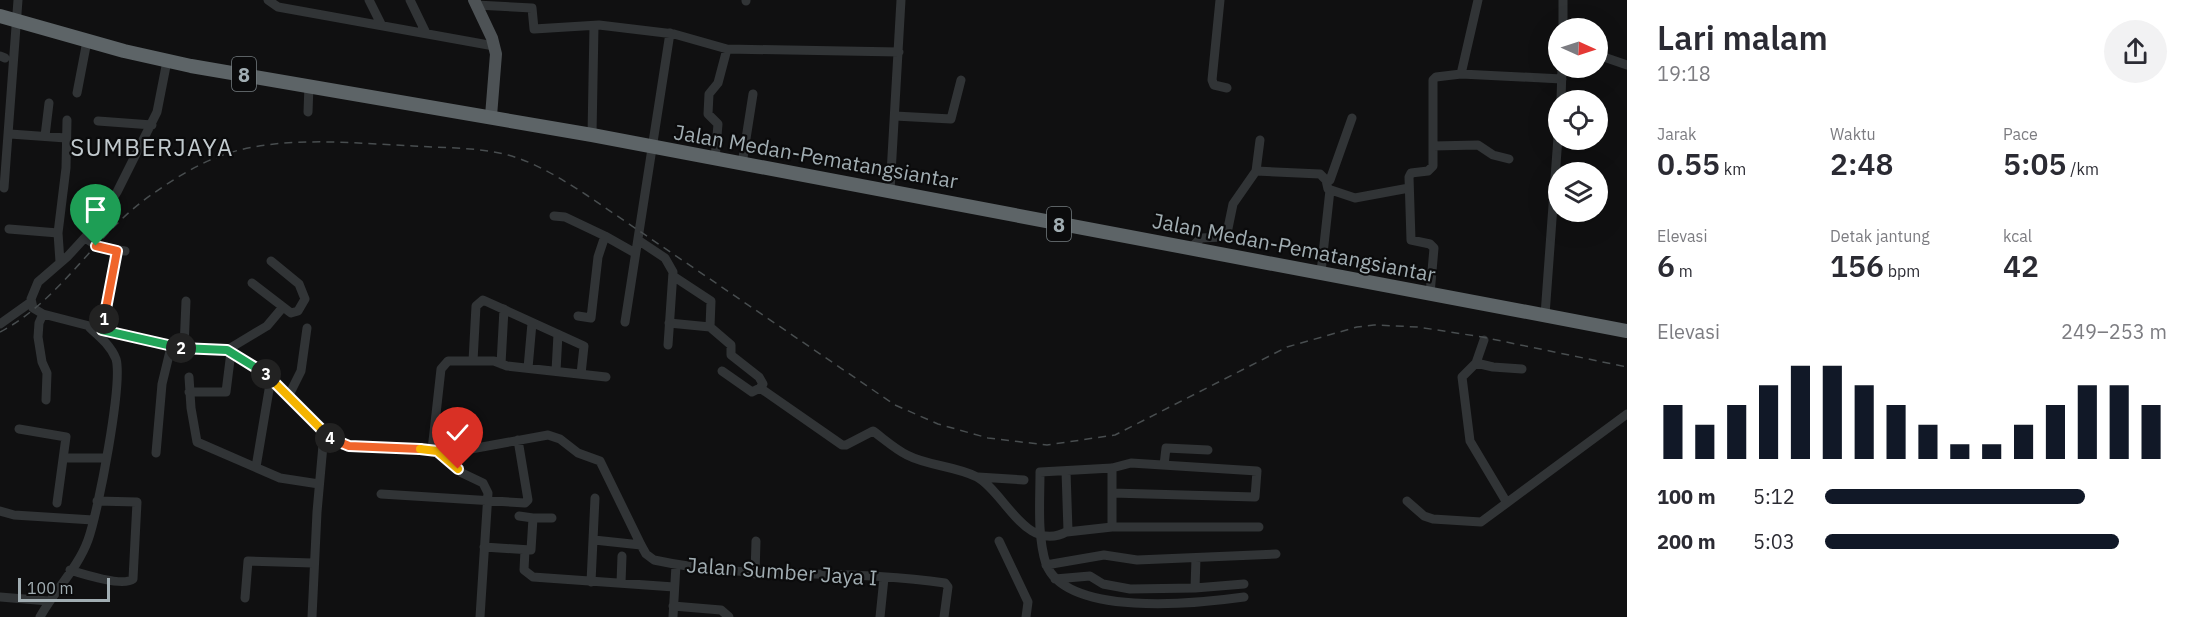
<!DOCTYPE html>
<html lang="id">
<meta charset="utf-8">
<style>
:root{--surface:#fff;--page:#f2f2f3;--text:#2b2b33;--muted:#7c7c81;--accent:#111827}
body{margin:0;font-family:"IBM Plex Sans",sans-serif;background:var(--page);color:var(--text);height:100vh;display:flex;flex-direction:column;font-size:22px;white-space:nowrap}
*{box-sizing:border-box;margin:0}
p{font-size:20px;color:var(--muted)}
.icon{flex:none;width:33px;height:33px;fill:none;stroke:currentColor;stroke-width:2;stroke-linecap:round;stroke-linejoin:round}
.map{position:relative;flex:1;overflow:hidden}
.details{display:flex;flex-direction:column;background:var(--surface);width:570px}
.details>*{flex:none}
.needle{width:39px;rotate:93deg}
.tools{position:absolute;left:1548px;top:18px;display:grid;gap:12px}
.tools a{display:grid;place-items:center;width:60px;height:60px;border-radius:50%;background:var(--surface);box-shadow:0 6px 24px #0002;font-size:30px}
.scale{position:absolute;left:18px;bottom:15px;width:92px;box-sizing:border-box;padding-left:6px;border:3px solid #a1adb2;border-top:0;font-size:16px;line-height:21px;white-space:nowrap;color:#a1adb2;-webkit-text-stroke:4px #0b0b0c;paint-order:stroke}
.pin{position:absolute;display:grid;place-items:center;width:51px;height:51px;color:#fff;margin:-62px -26px;border-radius:50% 50% 50% 0;rotate:-45deg;box-shadow:0 0 6px #0007}
.pin .icon{rotate:45deg}
.km{position:absolute;width:30px;height:30px;margin:-15px;border-radius:50%;background:#222;color:#fff;font-size:16px;line-height:30px;text-align:center}
.round{display:grid;place-items:center;flex:none;width:63px;height:63px;border-radius:32px;background:var(--page)}
.head{display:flex;align-items:center;justify-content:space-between;height:102px;padding:0 30px}
h1{font-size:33px;font-weight:600;line-height:45px}
.stats{display:grid;grid-template-columns:repeat(3,1fr);gap:9px;height:102px;padding:6px 30px}
.stats div{display:grid;align-content:center}
.stats b{font-size:30px;font-weight:600}
.stats small{font-size:16px;font-weight:400}
.stats p{font-size:16px}
.chart{height:168px;padding:12px 30px}
.chart p{display:flex;justify-content:space-between}
.chart svg{width:100%;height:108px;margin-top:6px;stroke:var(--accent);stroke-width:6}
ul{padding:0 30px;list-style:none;font-size:20px}
li{display:grid;grid-template-columns:96px 72px 1fr;align-items:center;height:45px}
li i{height:15px;border-radius:8px;background:var(--accent)}
main{display:flex;flex:1;min-height:0}
.map>svg:first-child{display:block}
.lines{fill:none;stroke-linecap:round;stroke-linejoin:round}
.minor{stroke:#313436;stroke-width:9}
.major{stroke:#4d5255;stroke-width:12}
.highway{stroke:#5d6467;stroke-width:14}
.rail{stroke:#484d4f;stroke-width:1.5;stroke-dasharray:8 6;stroke-linecap:butt}
.split-1-casing{stroke:#fff;stroke-width:12}
.split-2-casing{stroke:#fff;stroke-width:12}
.split-3-casing{stroke:#fff;stroke-width:12}
.split-4-casing{stroke:#fff;stroke-width:12}
.split-5-casing{stroke:#fff;stroke-width:12}
.split-6-casing{stroke:#fff;stroke-width:12}
.split-1{stroke:#f0652b;stroke-width:8}
.split-2{stroke:#22a559;stroke-width:8}
.split-3{stroke:#22a559;stroke-width:8}
.split-4{stroke:#f5b400;stroke-width:8}
.split-5{stroke:#f0652b;stroke-width:8}
.split-6{stroke:#f5b400;stroke-width:8}
.labels{text-anchor:middle;dominant-baseline:central;stroke-width:4.5;stroke-linejoin:round;paint-order:stroke}
.shield{fill:#0b0b0c;stroke:#747c80;stroke-width:1.5}
.shield-label{font-size:20px;font-weight:bold;fill:#a1adb2}
.street-label{font-size:21px;fill:#a1adb2;stroke:#0b0b0c}
.quarter-label{font-size:24px;letter-spacing:1.5px;fill:#c2cace;stroke:#0b0b0c}
</style>
<main>
<div class="map">
<svg width="1627" height="617" viewBox="0 0 1627 617">
<rect width="100%" height="100%" fill="#101011"/>
<g class="lines">
<path class="minor" d="M268,0L278,7L494,46
M369,0L381,24
M410,0L425,31
M1220,0L1212,80L1214,85L1227,88
M746,1V0
M476,5L532,8L534,29L599,25L674,34L727,49L899,52
M1563,28V0
M1598,55L1627,65
M0,56L5,58
M167,61L157,112L117,192L90,232L68,256L38,282L31,299L33,308L43,314L171,347L227,350L259,368L289,395L324,434L341,445L437,451L462,473L483,483L488,493L480,617
M1461,74L1562,79
M77,93L87,41
M1561,100L1562,68
M308,112L309,85
M895,116L951,119L961,80
M98,121L152,125
M10,134L66,138
M592,135L594,26
M45,136L49,103
M1433,146L1478,145L1493,155L1509,159
M715,159L718,124L708,114L709,94L718,83L727,49
M742,164L753,94
M1256,171L1260,140
M1326,180L1328,189L1355,198L1409,188
M4,188L18,0
M890,191L901,0
M554,216L565,217L605,236
M9,229L58,233
M85,238L99,247L125,251
M638,240L665,258L673,272L668,345
M1192,247L1201,238L1222,237L1227,233L1233,204L1256,171L1320,174L1326,180H1330L1352,118
M60,262L58,233L66,168L67,120
M1321,272L1330,190
M252,283L291,313L298,311L305,299L299,284L271,261
M1430,294L1434,248L1430,244L1411,240L1409,177L1411,173L1428,171L1433,166V80L1436,77L1461,74L1478,0
M43,314L39,323L38,337L42,362L47,373L46,400
M1545,315L1558,137
M578,316L591,318L598,257L605,236L635,253
M625,322L670,33
M669,323L710,327L711,301L673,276
M0,324L31,302
M710,327L731,345V355L759,377L763,384L760,388L842,445H846L873,431C884,439 895,449 907,455C928,466 956,466 977,477C1005,492 1026,555 1068,531L1066,471
M102,330L117,251
M1484,340L1476,363L1462,377L1470,441L1507,503
M184,348L186,301
M227,350L267,326L283,307
M473,361L476,306L483,300L584,346L581,374
M1476,363L1493,367L1522,369
M501,364L504,309
M528,368L532,323
M556,371L558,334
M722,371L752,392L760,388
M189,377L191,408L197,442L280,478L319,484
M189,392H226L231,352
M289,395L301,371L307,328
M19,429L66,437L57,503
M432,450L441,369L448,361H494L507,366L606,377
M437,451L471,449L548,435L560,439L578,453L600,461L641,545L646,554L654,560C750,581 848,568 945,583L948,587L944,617
M156,453L162,384L171,347
M65,458H106
M1164,465L1166,448L1208,450
M256,467L271,378
M978,477L1024,480
M1112,493L1255,497L1257,471L1131,463L1112,468L1040,472C1040,502 1037,535 1046,564C1067,617 1194,604 1244,597
M381,494L525,503L528,500L518,440
M1407,501L1424,516L1433,519L1481,522L1627,414
M0,511L14,515L93,520
M533,518H552
M1112,527V468
M1067,532L1112,527H1259
M594,540L641,545
M999,541L1028,602L1026,617
M484,547L531,550L533,518L519,516
M525,550L524,570L533,577L674,587
M1046,565L1104,555L1137,560L1276,554
M70,570C83,574 123,587 133,579L137,502L97,501
M755,574L756,541
M1055,579L1090,576L1103,584L1130,589L1195,588L1244,584
M591,582L595,498
M621,583L622,556
M1195,588L1196,558
M0,597L49,601
M245,598L248,561L313,563
M673,606L721,610L729,617
M40,617C54,591 78,568 88,540C98,513 123,383 116,359C111,346 100,337 90,328
M312,617L317,512L324,434
M673,617L676,565
M880,617L884,578"/>
<path class="major" d="M474,0L492,38L496,54L491,116"/>
<path class="highway" d="M0,16L124,51L191,66L592,135L1627,331"/>
<path class="rail" d="M0,332C61,300 96,233 151,195C175,178 204,160 232,152C288,136 354,143 413,146C444,148 477,147 508,155C537,163 563,180 588,196L895,405L938,424L988,438L1047,445L1115,435L1287,347L1357,327L1374,325L1418,327L1482,337L1627,367"/>
</g>
<g class="lines">
<g class="split-1-casing">
<path id="split-1" d="M96,246L117,251L104,319"/>
</g>
<g class="split-2-casing">
<path id="split-2" d="M104,319L102,330L181,348"/>
</g>
<g class="split-3-casing">
<path id="split-3" d="M181,348L227,350L266,374"/>
</g>
<g class="split-4-casing">
<path id="split-4" d="M266,374L330,438"/>
</g>
<g class="split-5-casing">
<path id="split-5" d="M330,438L349,446L420,449"/>
</g>
<g class="split-6-casing">
<path id="split-6" d="M420,449L437,451L458,469"/>
</g>
<use href="#split-1" class="split-1"/>
<use href="#split-2" class="split-2"/>
<use href="#split-3" class="split-3"/>
<use href="#split-4" class="split-4"/>
<use href="#split-5" class="split-5"/>
<use href="#split-6" class="split-6"/>
</g>
<g class="labels">
<g class="shield">
<rect x="232" y="57" width="24" height="34" rx="4.5"/>
<rect x="1047" y="207" width="24" height="34" rx="4.5"/>
</g>
<g class="shield-label">
<text x="244" y="74">8</text>
<text x="1059" y="224">8</text>
</g>
<g class="street-label">
<text transform="translate(816 156) rotate(10)">Jalan Medan-Pematangsiantar</text>
<text transform="translate(1294 247) rotate(11)">Jalan Medan-Pematangsiantar</text>
<text transform="translate(782 571) rotate(4)">Jalan Sumber Jaya I</text>
</g>
<g class="quarter-label">
<text x="152" y="147">SUMBERJAYA</text>
</g>
</g>
</svg>
<div class="tools">
<a><svg class="needle" viewBox="-14 -14 28 28"><path d="M0-13l5 13h-10z" fill="#e53935"/><path d="M0 13l5-13h-10z" fill="#7c7c81"/></svg></a>
<a><svg class="icon" aria-label="locate" viewBox="0 0 24 24"><circle cx="12" cy="12" r="6"/><path d="M12 2v4M12 18v4M2 12h4M18 12h4"/></svg></a>
<a><svg class="icon" aria-label="layers" viewBox="0 0 24 24"><path d="M12 4l9 5-9 5-9-5zM3 14l9 5 9-5"/></svg></a>
</div>
<div class="scale">100 m</div>
<div class="pin" style="left:96px;top:246px;background:#1e9e55"><svg class="icon" aria-label="arrive" viewBox="0 0 24 24"><path d="M6 21V4h12l-3 4 3 4H6"/></svg></div>
<div class="pin" style="left:458px;top:469px;background:#d93025"><svg class="icon" aria-label="check" viewBox="0 0 24 24"><path d="M5 12l5 5 9-10"/></svg></div>
<b class="km" style="left:104px;top:319px">1</b>
<b class="km" style="left:181px;top:348px">2</b>
<b class="km" style="left:266px;top:374px">3</b>
<b class="km" style="left:330px;top:438px">4</b>
</div>
<section class="details">
<div class="head"><div><h1>Lari malam</h1><p>19:18</p></div><a class="round"><svg class="icon" aria-label="share" viewBox="0 0 24 24"><path d="M12 15V3M7 8l5-5 5 5M5 13v7h14v-7"/></svg></a></div>
<div class="stats">
<div><p>Jarak</p><b>0.55<small> km</small></b></div>
<div><p>Waktu</p><b>2:48</b></div>
<div><p>Pace</p><b>5:05<small> /km</small></b></div>
</div>
<div class="stats">
<div><p>Elevasi</p><b>6<small> m</small></b></div>
<div><p>Detak jantung</p><b>156<small> bpm</small></b></div>
<div><p>kcal</p><b>42</b></div>
</div>
<div class="chart"><p><span>Elevasi</span>249–253 m</p>
<svg viewBox="0 0 160 44" preserveAspectRatio="none"><path d="M5 44V22M15 44V30M25 44V22M35 44V14M45 44V6M55 44V6M65 44V14M75 44V22M85 44V30M95 44V38M105 44V38M115 44V30M125 44V22M135 44V14M145 44V14M155 44V22"/></svg>
</div>
<ul>
<li><b>100 m</b>5:12<i style="width:76%"></i></li>
<li><b>200 m</b>5:03<i style="width:86%"></i></li>
</ul>
</section>
</main>
